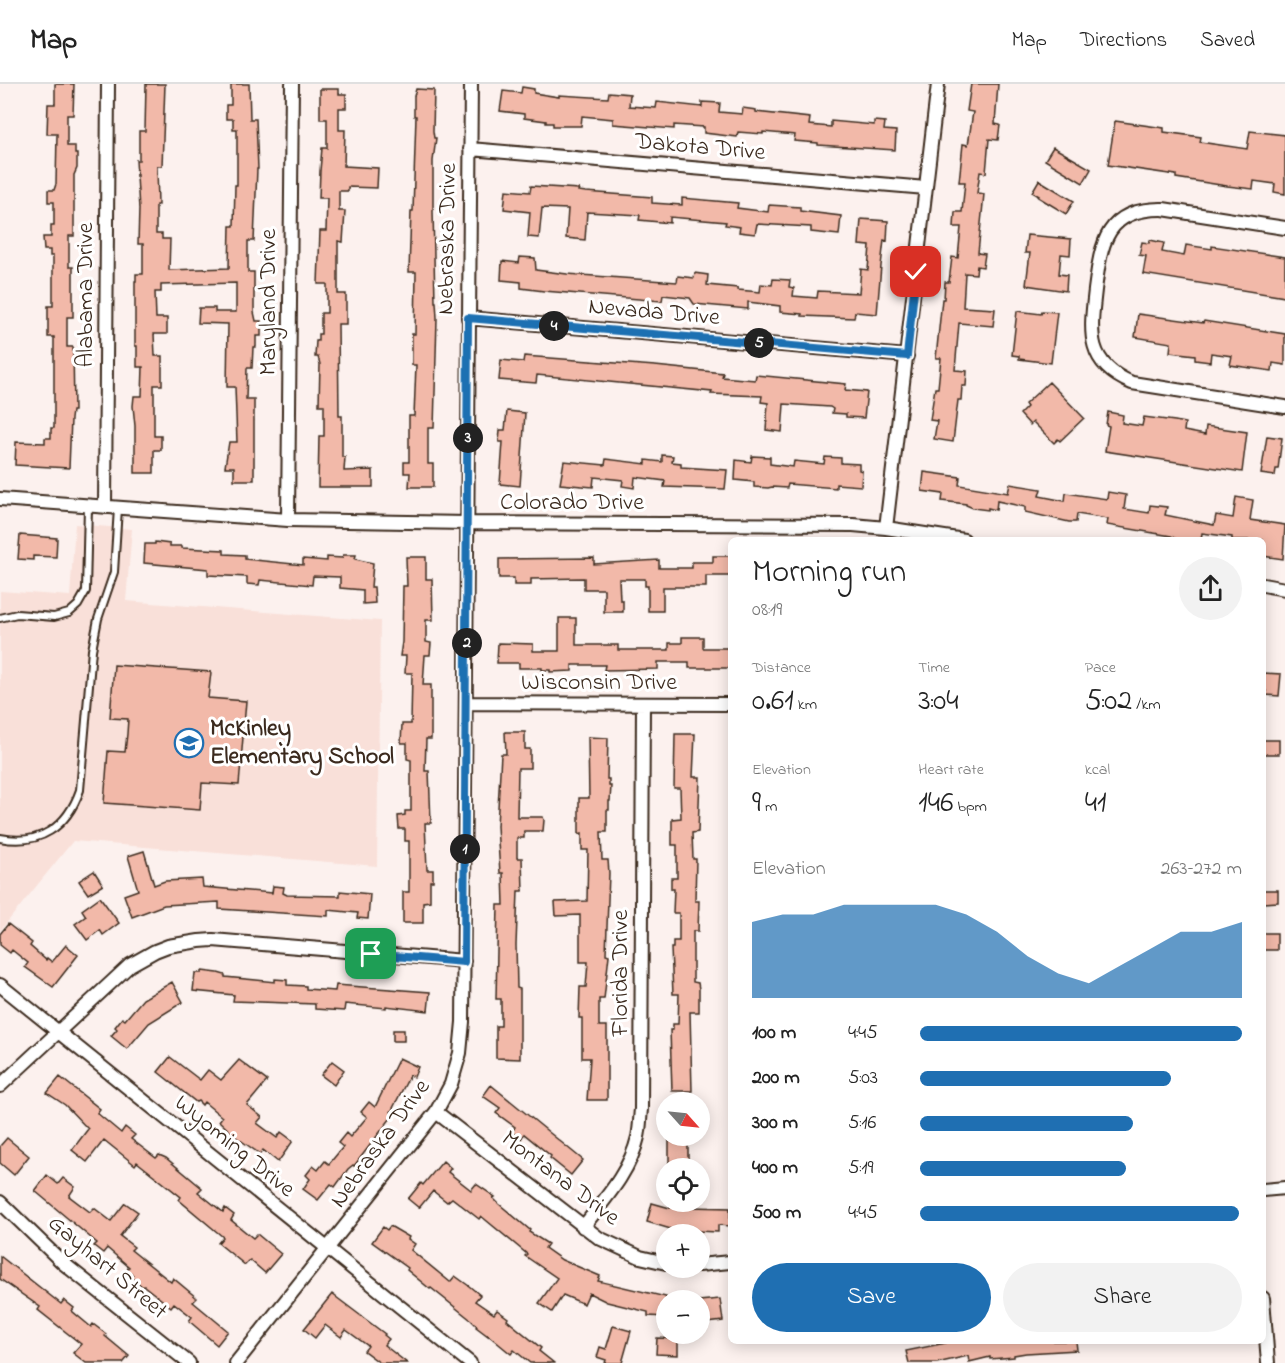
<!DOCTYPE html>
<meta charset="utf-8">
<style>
:root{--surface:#fff;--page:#f2f2f2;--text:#222;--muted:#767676;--line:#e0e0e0;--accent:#1f6fb2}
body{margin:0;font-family:"Indie Flower",sans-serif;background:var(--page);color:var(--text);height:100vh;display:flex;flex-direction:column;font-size:22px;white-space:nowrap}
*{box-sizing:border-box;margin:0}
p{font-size:20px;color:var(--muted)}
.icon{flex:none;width:33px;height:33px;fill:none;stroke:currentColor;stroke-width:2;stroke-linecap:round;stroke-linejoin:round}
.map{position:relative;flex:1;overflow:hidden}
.sheet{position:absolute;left:728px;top:453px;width:538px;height:807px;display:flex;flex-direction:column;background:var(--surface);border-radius:9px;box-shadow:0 3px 15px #0003}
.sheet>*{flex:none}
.needle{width:39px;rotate:117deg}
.buttons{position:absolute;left:656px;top:1008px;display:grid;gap:12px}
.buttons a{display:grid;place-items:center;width:54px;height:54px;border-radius:50%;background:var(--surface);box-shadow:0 3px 15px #0003;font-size:30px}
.pin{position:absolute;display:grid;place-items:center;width:51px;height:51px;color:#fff;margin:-26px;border-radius:12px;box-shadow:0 3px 9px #0006}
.km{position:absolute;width:30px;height:30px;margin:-15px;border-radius:50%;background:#222;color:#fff;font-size:16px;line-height:30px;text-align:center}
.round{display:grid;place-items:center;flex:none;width:63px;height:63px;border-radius:32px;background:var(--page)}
.summary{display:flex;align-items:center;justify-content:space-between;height:102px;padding:0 24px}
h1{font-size:33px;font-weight:600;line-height:45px}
.stats{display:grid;grid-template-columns:repeat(3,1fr);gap:9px;height:102px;padding:6px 24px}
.stats div{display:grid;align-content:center}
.stats b{font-size:30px;font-weight:600}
.stats small{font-size:16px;font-weight:400}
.stats p{font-size:16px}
.chart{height:168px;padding:12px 24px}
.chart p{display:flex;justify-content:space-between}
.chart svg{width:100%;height:108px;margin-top:6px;fill:var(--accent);opacity:.7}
.primary-button{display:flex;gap:12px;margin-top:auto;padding:12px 24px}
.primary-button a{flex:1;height:69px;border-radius:36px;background:var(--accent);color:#fff;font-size:24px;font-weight:600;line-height:69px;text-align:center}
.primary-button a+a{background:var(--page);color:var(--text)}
ul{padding:0 24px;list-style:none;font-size:20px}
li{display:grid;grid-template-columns:96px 72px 1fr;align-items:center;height:45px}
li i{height:15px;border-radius:8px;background:var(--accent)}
header{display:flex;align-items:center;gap:36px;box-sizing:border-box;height:84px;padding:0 30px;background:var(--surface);border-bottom:2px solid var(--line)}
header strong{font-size:28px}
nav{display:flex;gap:33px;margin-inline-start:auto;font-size:21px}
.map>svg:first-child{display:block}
.built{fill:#f9e0d9}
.building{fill:#f2b9a9;stroke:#3b2a1e;stroke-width:1.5}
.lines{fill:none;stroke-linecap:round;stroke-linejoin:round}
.lane-casing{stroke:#3b2a1e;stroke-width:10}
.street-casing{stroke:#3b2a1e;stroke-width:16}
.lane{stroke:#fff;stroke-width:6}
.street{stroke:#fff;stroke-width:12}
.route-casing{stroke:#fff;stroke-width:12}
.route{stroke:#1f6fb2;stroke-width:8}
.labels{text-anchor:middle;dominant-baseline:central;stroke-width:6;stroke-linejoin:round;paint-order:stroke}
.street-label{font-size:24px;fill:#3b2a1e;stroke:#fff}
.poi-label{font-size:24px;font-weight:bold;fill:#3b2a1e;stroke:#fff;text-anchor:start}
</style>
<header>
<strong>Map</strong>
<nav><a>Map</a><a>Directions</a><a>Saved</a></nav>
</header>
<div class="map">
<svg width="1285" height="1279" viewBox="0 0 1285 1279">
<rect width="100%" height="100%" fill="#fcf1ee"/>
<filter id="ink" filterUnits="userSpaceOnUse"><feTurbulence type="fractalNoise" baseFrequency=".0167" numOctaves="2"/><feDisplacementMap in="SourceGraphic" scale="12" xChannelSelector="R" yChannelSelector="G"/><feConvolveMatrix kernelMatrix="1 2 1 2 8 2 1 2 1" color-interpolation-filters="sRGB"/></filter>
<g filter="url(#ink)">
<path class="built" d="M75,440L132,445L126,517L380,537L377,782L73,757L0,847V507L70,512Z"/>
<path class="building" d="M55,0H74L73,31H67V62H75V70H77V84L74,91V152H69V183H73V233H67V263H73L74,327H72L71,335L69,384L15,381L16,358L45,359V354H51V344H54V253H48V222H53V172H50V166H44L43,153H51V141H54V118H48V106H54L56,100L57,50H47L48,20H55Z
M146,0H165L162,82H157L158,121H156V150H162V155H170L169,186L229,184L230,142H234L235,101H237V45H233V35H226V21H231V0H249L250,35H256L258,85H257L254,157H248V188H254V228L256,237H261V252H256V263H253L252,284H247L246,315H254V396H234V383H225L229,358H237L235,303H227L228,240L198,239L199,224H215V228H236V199L161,201V208H155L156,234H167V250H154L155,272H162V301H154V352H161V366H154V389H135V342L133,322L134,312H142L143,283H137V262H135V197H136V190H143V160H138L139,125L136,76H139V47H145Z
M971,0H998L995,40L1000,41L998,56L989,55L986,89L980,88L977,109L984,110L978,169L985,170L983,183L977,182L976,190L965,189L963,223L995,225L993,242L959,239L955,286L967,287L966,302H962L961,316H958L953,358L934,355L937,337L930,336L935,304H938L941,274H936L942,215H944L945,198H949L952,173L958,174L961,143H954L955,128H962L965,98H959L963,60L968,61L973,28L967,27Z
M522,3L534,5V9L559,13V11L608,14L609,8L630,10L629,22L656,24L657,18L702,23V18L720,19L719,28L742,30L743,24L756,26V28L810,34L809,41L831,43V37L874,41V37L885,38L884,46L896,47L895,66L818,61V59L794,57L795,51L763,48V50L738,48L737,53L704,49V43L674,41V45L613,40V35L582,32L581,42H553V39H546V37L524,34V30L500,27L503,7L521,9Z
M320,5H339V10H346V24H339V46H345L344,82L378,84L377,104L348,103V107H339V127H345L343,158L338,157V210H346V240H338L339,332H342V373H345L344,387L373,386V403H318L319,352H324V321H319L320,280L318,273H315L316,257H318V250H321V229H327V200H318L320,147H326L327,114H319L320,87L322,64H327V35H320Z
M416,5L434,6L433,47L434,54H436L433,77V127L435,218H436L437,234L434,344H428V380H433V403H409L410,389H404V378H409V332H414L416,281H412V250H415L416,188H409L411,127H413L416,32H414V12Z
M1115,37L1164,44V48L1201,53L1200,58L1247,65L1250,47L1285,51V110L1274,108L1275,100L1254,97L1253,105L1227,102L1176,94V91L1108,81Z
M1053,63L1091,85L1083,99L1045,76Z
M1039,96L1074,117L1066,130L1038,113L1039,112L1032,108Z
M531,102L579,105L578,107L586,108L652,113V119L682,121V114L738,119L737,124L768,128L769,121L800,123V127L841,132L839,151L811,148V143L757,140L755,150L739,148L740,143L725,141L726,138L670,133V139L639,136L640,131L587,128L585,156L566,154L568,125L542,124L539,154L528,153L530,128L504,125L506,106L530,108Z
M861,135L888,137L887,157L884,156L881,182L877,230L855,228L854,234L802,232V230L780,228V222L748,218V225L694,220L690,214L663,211L662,217L544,207L521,204V198L501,196L502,177L519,179L520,173L535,174L536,186L567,190L677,198L678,192L694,194L695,189L708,191L707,201L738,204V206L760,208L761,200L772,201L773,195L790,196L789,203L794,204L793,212L817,214L818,207L859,209L861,185L868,186L870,162L859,161Z
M1027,151L1071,155L1070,171L1061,170L1059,190L1067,191L1066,207L1026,201L1030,169H1025Z
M1150,156L1164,159L1162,168L1184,172L1186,161L1212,165V162L1285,173V213L1143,190L1146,172L1139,171L1142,158L1149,159Z
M1017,227L1041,230L1042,227L1057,228L1051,279L1019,275V272L1012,271Z
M1138,230L1203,239L1204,237L1285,250V281L1273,279L1272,287L1230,281L1232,272L1211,269L1210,278L1195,276V271L1170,268L1171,259L1135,253Z
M524,272L655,282L723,289L722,293L755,296L756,291L846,300L845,306L867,308L864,334L846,333V330L832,329L833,325L830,323L784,320L782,348L766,346L768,319L761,318L762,312L711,310L712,308L537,291L536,299L499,296L501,276L523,278Z
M1049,298L1084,334L1060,357L1058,355L1054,359L1033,338L1030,341L1020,330L1027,323L1025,320Z
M507,327L525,329L520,402L500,400L503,358H499L500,346H505Z
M1108,328L1123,331L1122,339L1142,342L1144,333L1175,337L1185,339L1184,347L1205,351L1206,342L1247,348L1242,388L1105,367L1109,342L1106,341Z
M1267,352L1282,354L1278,385H1276L1275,392L1261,390Z
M662,371L673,372L672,378L681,379V383L727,386L725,405L664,403L665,397L635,393L634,404L622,402L623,396L594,393L593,403L560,400L564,377L605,381L606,375L646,380V376L662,378Z
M752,372L770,373V380L793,383L794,377L824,380L825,373L841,374V379L859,380V386L862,387L861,402L836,400V404L788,400L787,404L772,403L768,404L754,403V398L735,396L736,376L751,378Z
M924,388L960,393L959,401L1008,409L1010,400L1041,405L1039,412L1065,417L1066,409L1107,415L1108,408L1126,411L1124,425L1149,429L1150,421L1167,423L1165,431L1214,441L1216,431L1233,434L1236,413L1253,416L1250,436L1285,441L1283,475L1263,472V456H1232V453L1202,449L1201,456H1178L1171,452L1107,441L1108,435L1077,430L1076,438H1069L1025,428V423L997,417L996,426L988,424V426L973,424L966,421V420L942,417L943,410L922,407Z
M20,451L57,454L56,473L33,472V476L18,475Z
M155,458L170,460V462H182V464L224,466V470L245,471V475L303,481V475L327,477V473L342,474L343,471H356L355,475L373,479L371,503H374L375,519L363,520V506L340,504V493L313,492L312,501L260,496L259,501L247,500V493L208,491V485L144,479L145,460H155Z
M713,472H730V492H706V503H663V527H648V502H645V495H619L620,516H623V528H604V505H584V494L531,495V501H514V494H499V475L594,474V480L659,476V484H692V478H713Z
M406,473H426V495H432L433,536H426V558L431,559L430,571H425L423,601H431V655H426L425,687H429L431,739H425L427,786H433V797H430V817L423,818V839H403V808H409V757H405V745H399L398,732L405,731V727H411V676L407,675V659H401L402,640H411L412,589H405L406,572H400L402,558L403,502H407Z
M559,534H576V561H618V566H669V559H682V553H703V564H730V584H689V578H658V585L604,586L605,581H572V587L550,588V586H542V584H519V579H497L498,559L533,560V567H559Z
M114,581L211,588L208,614L246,617L239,701L202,699L200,726L104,719L108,667L125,668L127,650L128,635L110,634Z
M1264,589L1281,590L1279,612L1266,611V607H1263Z
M505,648H525V665H530V684H518L517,733H543L544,736L543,747H524V754H517V774H522L523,807H518L516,861L517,904L520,905V975L496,974V942H501V915H496L498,821H504L503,789H500L497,742L501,670H506Z
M675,650H695L693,693H700L698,748L692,749L693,775H696L695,817H699L698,847H693V898L698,899L699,905V928H690L692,1007H672L670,946H673V940H678L679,910H673L671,864H673V857H679V829H673L674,805H671V794H677V761H672V735L681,734L680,704H674Z
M588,653L608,654L607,695H609V702H611L610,717H609V726H607V748H601L602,776H608L609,789L606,870L609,871L604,915H599V942H607V1016H587L590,974H582V934H579L580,903H586L588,878H580V831L556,832L555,818L587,817L588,766H582V749L579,750V714H589Z
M1263,656H1279V670H1263Z
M144,767L154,801L165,797L202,795L203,803L272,809L273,802L284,803L283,809L287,811L340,812V807L370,810L368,835L357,834L358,829L328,826V832L219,825V818L164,821L132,833L124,811L138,806L128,772Z
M94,787L103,801L88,810L79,797Z
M1263,806H1278V818L1263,819Z
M100,813L119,839L103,851L100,846L87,856L75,840L86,832L82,826Z
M8,840L32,859L30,862L46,876L47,874L52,878L66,861L78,871L53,903L25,883L28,879L12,866L10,869L0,861V850Z
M1263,849H1277V866H1263Z
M202,887L218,889L225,891V893L256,896L275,898V895L287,896V901L306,902V905L335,907L336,901L430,908L428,927L386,922V924L345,920L344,927L315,925V920L233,917L234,911L193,907L195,889H202Z
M172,898L183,918L149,939L127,965L111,952L117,945L115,943L122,934L125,936L143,915Z
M393,946H404V957H393Z
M170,973L200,996L208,986L221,996L239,976L267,997L247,1021L262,1033L257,1039L277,1054L281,1048L293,1057L278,1078L263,1066L260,1070L236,1053L219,1037L222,1033L204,1018L202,1021L198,1017L196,1018L158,988Z
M399,974L418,983L414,993L410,991L391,1028L394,1030L354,1082L353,1081L348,1085L335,1103L331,1100L318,1116L303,1105L310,1095L306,1091L313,1082L318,1086L325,1077L329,1080L343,1063L338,1059L346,1049L350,1053L367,1033L361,1028L369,1018L375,1023Z
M332,977L344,986L334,1001L321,991Z
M60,993L100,1025L97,1029L121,1049L125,1043L135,1051L131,1055L156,1074L159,1071L166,1074L202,1104L198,1108L223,1128L225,1124L234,1131L231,1136L253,1154L257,1150L281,1170L265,1189L250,1176L245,1181L218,1159L223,1153L179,1116L181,1113L137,1078L135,1081L104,1056L87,1078L72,1066L88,1045L65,1021L47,1009Z
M491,1001L583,1076L571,1091L550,1074L551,1072L524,1050L521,1055L512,1048L515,1043L496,1029L500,1024L483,1012Z
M669,1052H688V1084H669Z
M7,1054L29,1072L14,1091L0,1079V1062Z
M443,1077L451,1084L448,1088L471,1106L476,1100L495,1113L493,1114L499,1120L530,1146L529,1148L548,1160L545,1164L562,1176L600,1192L598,1197L666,1213V1233L648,1232V1228L607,1218L589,1209L584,1220L563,1211L552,1228L539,1219L557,1194L525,1172L527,1170L481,1132L479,1135L452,1114L447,1118L433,1107L419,1124L408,1115L421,1099L423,1101Z
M47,1091L58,1100L63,1094L75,1103L69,1112L90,1128L94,1124L111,1137L125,1119L138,1128L120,1152L134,1163L131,1166L171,1198L173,1194L197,1214L193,1218L228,1247L217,1261L189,1237L192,1233L174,1219L171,1223L144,1202L143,1203L131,1193L133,1191L127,1186L129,1183L107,1164L103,1169L94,1162L97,1159L35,1107Z
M672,1118L690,1123L730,1124V1142L718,1141V1148L674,1146L647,1138L652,1119L670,1124Z
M390,1142L409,1153L408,1155L415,1160L411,1166L450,1198L455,1192L469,1202L480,1211L475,1217L494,1230L497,1226L508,1234L507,1236L541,1264L539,1267L554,1279H530L514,1266L511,1270L488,1251V1252L476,1243L477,1242L471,1236L431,1204L430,1205L407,1186L408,1184L372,1158L383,1143L387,1146Z
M0,1172L61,1220L64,1216L74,1224L72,1227L91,1243L93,1240L106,1250L105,1252L129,1272L123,1279H86L73,1269L81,1260L38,1226L40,1223L0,1195Z
M332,1210L385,1250L384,1251L389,1255L384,1261L407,1279H380L364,1267L368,1262L346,1246L341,1253L325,1241L315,1254L304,1245Z
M720,1215L723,1237L699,1240V1217Z
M613,1242L631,1247L622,1279H605L606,1276L597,1273L600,1263L606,1265Z
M657,1254L678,1255V1271L656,1270Z
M946,1257H1076L1077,1266L1026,1269L1014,1271V1273L990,1275V1273L969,1278L968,1272L937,1279H909L906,1267L946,1259Z"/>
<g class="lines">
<g class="lane-casing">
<path id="lane" d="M0,534L17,530L54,533L69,529L78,521L86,507L88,422
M0,754C40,762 67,743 80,706L92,566L98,535L114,488L118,424"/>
</g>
<g class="street-casing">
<path id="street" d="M470,65L926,104
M1285,144L1163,125C1105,124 1101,160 1095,206C1090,249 1086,280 1132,299L1285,323
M468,234L907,272
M0,415L288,436L468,439L853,441L886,444L964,456
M105,423L108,0
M288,436L292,0
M886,444L938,0
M1263,501L1285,505
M467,619L730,620
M0,901L470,1279
M0,1002L130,881L155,867L168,862L199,857L213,856L464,877
M436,1028L599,1154L640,1173L666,1179
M1263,1106L1285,1104
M0,1118L63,1179L189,1279
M583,1143C604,1116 630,1088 638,1053C640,1044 640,1034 641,1025L643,620
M699,1181L730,1178
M1263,1214L1268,1279
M236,1279L436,1028L451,1000L460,969L463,938L471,0"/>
</g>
<use href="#lane" class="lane"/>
<use href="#street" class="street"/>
</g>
</g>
<g class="lines" filter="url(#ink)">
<g class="route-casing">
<path id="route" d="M371,870L464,878L468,234L907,272L916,188"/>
</g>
<use href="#route" class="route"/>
</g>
<defs>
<g id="school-ring" transform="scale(1.5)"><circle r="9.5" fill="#fff" stroke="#1f6fb2" stroke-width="1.5"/><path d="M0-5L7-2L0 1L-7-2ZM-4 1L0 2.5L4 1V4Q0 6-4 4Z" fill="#1f6fb2"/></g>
</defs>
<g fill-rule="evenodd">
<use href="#school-ring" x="189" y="659"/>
</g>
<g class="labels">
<g class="street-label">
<text transform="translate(700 64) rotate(5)">Dakota Drive</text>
<text transform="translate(448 155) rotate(-89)">Nebraska Drive</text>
<text transform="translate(86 211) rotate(-90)">Alabama Drive</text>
<text transform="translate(269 218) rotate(-90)">Maryland Drive</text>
<text transform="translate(654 229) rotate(5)">Nevada Drive</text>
<text x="572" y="419">Colorado Drive</text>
<text x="599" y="599">Wisconsin Drive</text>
<text transform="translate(621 889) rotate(-90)">Florida Drive</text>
<text transform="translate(381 1060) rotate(-54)">Nebraska Drive</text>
<text transform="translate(234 1063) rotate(39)">Wyoming Drive</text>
<text transform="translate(560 1095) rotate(37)">Montana Drive</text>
<text transform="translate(107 1184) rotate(40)">Gayhart Street</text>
</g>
<g class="poi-label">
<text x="210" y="645">McKinley<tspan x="210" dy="28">Elementary School</tspan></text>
</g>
</g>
</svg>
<div class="buttons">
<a><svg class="needle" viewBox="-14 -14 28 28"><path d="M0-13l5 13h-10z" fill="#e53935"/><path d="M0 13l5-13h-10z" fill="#767676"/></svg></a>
<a><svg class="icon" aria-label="locate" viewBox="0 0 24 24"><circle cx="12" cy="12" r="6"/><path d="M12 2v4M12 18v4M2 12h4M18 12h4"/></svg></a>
<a>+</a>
<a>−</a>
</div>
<div class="pin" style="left:371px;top:870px;background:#1e9e55"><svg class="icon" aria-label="arrive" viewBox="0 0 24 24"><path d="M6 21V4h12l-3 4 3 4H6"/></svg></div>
<div class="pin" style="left:916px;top:188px;background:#d93025"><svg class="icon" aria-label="check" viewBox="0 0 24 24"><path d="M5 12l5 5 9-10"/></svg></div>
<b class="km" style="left:465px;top:765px">1</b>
<b class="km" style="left:467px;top:559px">2</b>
<b class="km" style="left:468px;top:354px">3</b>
<b class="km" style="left:554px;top:242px">4</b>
<b class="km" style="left:759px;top:259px">5</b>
<section class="sheet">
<div class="summary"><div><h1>Morning run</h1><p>08:19</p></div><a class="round"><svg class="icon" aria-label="share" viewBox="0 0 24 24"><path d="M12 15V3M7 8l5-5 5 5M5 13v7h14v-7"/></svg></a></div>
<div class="stats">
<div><p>Distance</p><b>0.61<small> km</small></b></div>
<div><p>Time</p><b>3:04</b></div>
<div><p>Pace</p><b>5:02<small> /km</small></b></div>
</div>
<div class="stats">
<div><p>Elevation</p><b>9<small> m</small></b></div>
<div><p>Heart rate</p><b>146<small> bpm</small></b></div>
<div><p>kcal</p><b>41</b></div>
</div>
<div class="chart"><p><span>Elevation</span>263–272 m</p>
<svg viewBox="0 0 160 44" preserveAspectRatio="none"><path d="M0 44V13L10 10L20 10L30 6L40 6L50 6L60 6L70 10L80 17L90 27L100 34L110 38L120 31L130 24L140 17L150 17L160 13V44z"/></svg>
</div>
<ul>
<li><b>100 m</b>4:45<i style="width:100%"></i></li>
<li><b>200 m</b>5:03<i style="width:78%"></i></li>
<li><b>300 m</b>5:16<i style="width:66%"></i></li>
<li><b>400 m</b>5:19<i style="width:64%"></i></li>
<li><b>500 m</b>4:45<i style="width:99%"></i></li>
</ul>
<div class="primary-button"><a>Save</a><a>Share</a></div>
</section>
</div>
